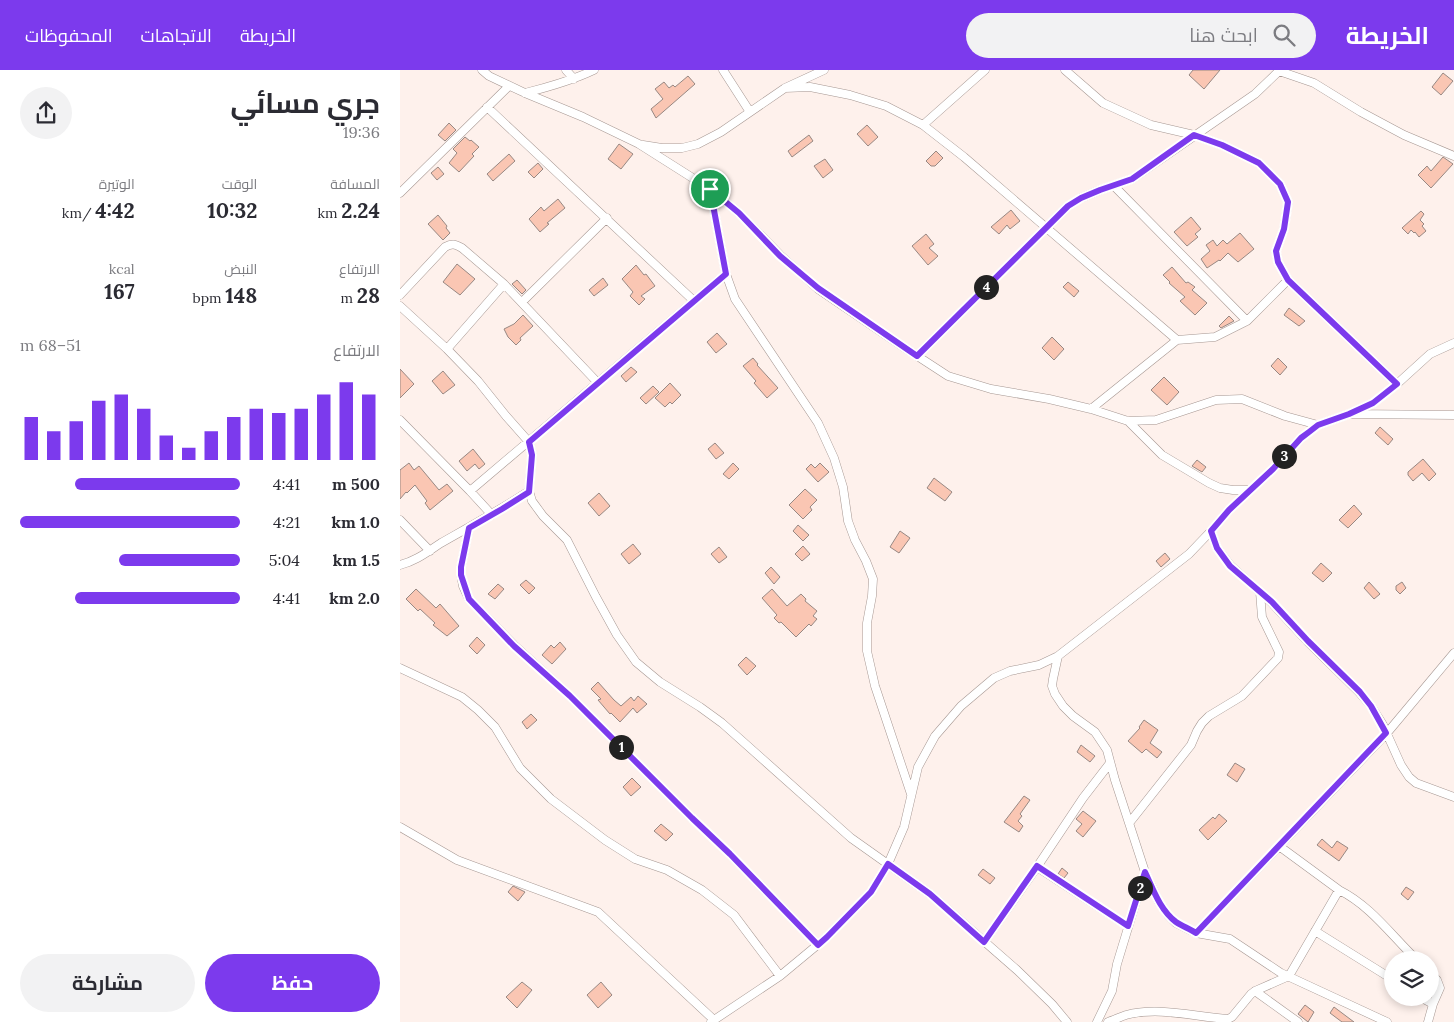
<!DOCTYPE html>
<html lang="ar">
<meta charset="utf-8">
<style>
:root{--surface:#fff;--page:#f2f2f3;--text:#2b2b33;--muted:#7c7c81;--accent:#7c3aed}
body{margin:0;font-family:Lora,Cairo,serif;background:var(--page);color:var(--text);direction:rtl;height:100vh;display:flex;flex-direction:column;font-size:19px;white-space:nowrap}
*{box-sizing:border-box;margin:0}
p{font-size:16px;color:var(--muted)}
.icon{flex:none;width:28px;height:28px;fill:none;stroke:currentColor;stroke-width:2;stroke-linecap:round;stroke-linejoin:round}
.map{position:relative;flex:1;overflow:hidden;direction:ltr}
.side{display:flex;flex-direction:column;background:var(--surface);width:400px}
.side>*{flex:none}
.buttons{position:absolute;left:984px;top:881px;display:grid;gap:10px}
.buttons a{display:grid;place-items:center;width:55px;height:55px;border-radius:50%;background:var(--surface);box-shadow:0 2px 8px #0003;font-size:25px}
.pin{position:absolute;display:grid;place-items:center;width:42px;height:42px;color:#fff;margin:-21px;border:2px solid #fff;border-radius:50%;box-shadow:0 1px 5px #0007}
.km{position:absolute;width:25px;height:25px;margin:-12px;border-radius:50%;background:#222;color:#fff;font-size:14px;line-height:25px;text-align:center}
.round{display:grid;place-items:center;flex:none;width:52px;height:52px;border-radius:26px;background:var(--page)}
.overview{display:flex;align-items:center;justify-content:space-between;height:85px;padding:0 20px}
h1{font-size:28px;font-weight:700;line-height:38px}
.stats{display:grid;grid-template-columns:repeat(3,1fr);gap:8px;height:85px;padding:5px 20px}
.stats div{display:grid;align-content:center}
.stats b{font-size:21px;font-weight:700}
.stats small{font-size:14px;font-weight:400}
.stats p{font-size:14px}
.chart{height:140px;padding:10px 20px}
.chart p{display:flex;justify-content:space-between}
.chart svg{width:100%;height:90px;margin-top:5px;stroke:var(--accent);stroke-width:6}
.cta{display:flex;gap:10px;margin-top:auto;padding:10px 20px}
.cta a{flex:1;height:58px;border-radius:30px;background:var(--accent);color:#fff;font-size:20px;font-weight:700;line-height:58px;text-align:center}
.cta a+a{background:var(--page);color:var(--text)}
ul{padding:0 20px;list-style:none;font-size:16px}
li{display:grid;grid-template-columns:80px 60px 1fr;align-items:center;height:38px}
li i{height:12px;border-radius:6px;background:var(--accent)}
header{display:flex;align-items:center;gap:30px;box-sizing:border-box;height:70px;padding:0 25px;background:var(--accent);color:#fff}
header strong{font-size:24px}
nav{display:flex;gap:28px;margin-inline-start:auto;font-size:18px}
.search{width:350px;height:45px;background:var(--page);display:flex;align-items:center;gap:12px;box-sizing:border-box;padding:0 18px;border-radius:28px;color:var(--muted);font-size:19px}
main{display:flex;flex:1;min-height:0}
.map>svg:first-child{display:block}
.building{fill:#fac6b3;stroke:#978883}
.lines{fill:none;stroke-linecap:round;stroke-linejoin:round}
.minor-casing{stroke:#a69792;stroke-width:9}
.minor{stroke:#fff;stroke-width:8}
.route-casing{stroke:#fff;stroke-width:10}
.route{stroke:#7c3aed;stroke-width:6}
</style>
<header>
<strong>الخريطة</strong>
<div class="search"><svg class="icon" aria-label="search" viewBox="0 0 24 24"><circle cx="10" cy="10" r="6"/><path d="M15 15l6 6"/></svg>ابحث هنا</div>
<nav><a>الخريطة</a><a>الاتجاهات</a><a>المحفوظات</a></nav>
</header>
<main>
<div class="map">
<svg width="1054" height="952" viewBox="0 0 1054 952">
<rect width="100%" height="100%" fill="#fef1ec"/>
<path class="building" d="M793,0H820L804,19L789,5Z
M1043,3L1053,11L1041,25L1032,17Z
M288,6L295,14L256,48L251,39L263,29L255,19L264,12L269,18L273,15L275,17Z
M49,53L56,60L45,71L38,65Z
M467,55L478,67L468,76L457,64Z
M409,65L413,71L392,87L388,81Z
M65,67L70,71L71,70L79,77L72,84L74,86L59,102L49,93L57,83L53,79Z
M219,74L233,84L221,99L208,89Z
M536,81L543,88L535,96H531L526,91Z
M109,84L115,91L93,111L87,104Z
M1043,87L1053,94L1031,118L1018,105L1027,96L1031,101Z
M425,89L433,100L423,108L414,96Z
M138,93L143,99L134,108L128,102Z
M38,97L44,104L37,110L31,103Z
M158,129L165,138L147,153L149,154L140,162L129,149L141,137L144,141Z
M611,140L620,151L610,159L607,155L599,164L591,157Z
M1021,141L1024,144L1020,150L1024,154L1022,156L1026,161L1019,167L1015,162L1014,163L1011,160L1008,164L1002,158Z
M38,145L47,156L46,158L50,163L43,170L28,154Z
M791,147L801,159L795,164L798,167L787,176L774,162Z
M840,163L854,179L838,192L828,183L820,191L819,190L807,198L801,189L810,181L806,175L813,170L817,176L823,170L827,174Z
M526,164L534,174L529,178L538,186L528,195L512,176Z
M57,194L75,209L60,225L43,212Z
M236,195L244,205L246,204L255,216L241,226L245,229L239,235L230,226L233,222L222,209Z
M772,197L786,213L788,212L795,217L792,220L807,233L795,245L780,231L785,227L769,213L770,212L763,205Z
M203,208L208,215L194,226L189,220Z
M117,210L126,220L122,224L112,214Z
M668,212L679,221L674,227L663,217Z
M889,238L905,251L899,256L884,245Z
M123,245L133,256L120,268L121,270L116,275L108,267L104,259L114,254Z
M829,246L834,251L821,258L819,256Z
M317,263L327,274L316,283L307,272Z
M652,267L664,279L654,290L642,278Z
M353,288L358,294L357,295L378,318L367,328L354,313L356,311L343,296Z
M878,288L887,297L880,305L871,296Z
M231,297L237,302L226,312L221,306Z
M0,299L14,314L0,328Z
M43,301L55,315L43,324L32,311Z
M764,307L779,322L767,335L751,320Z
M270,313L281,325L272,334L270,332L265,337L255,328Z
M253,316L259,322L246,334L240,328Z
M980,357L993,369L988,375L975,363Z
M315,373L324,383L316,389L308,379Z
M73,379L85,394L79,399L75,394L67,401L59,391Z
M1023,389L1036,404L1029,411L1022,403L1013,411L1008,405V402Z
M797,390L806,397L802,402L792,396Z
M9,393L14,400L19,396L39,420L47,414L53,421L30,440L25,433L27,431L15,415L7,423L6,422L0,429V400Z
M333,393L339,399L329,409L323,404Z
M420,393L429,402L418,412L406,399L411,394L415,398Z
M534,408L552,422L545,431L527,418Z
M405,419L417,430L410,437L412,440L403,449L389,435Z
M199,423L210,436L199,446L188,433Z
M954,435L962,444L948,458L939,450Z
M398,455L409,465L403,471L393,461Z
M500,461L510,468L499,483L490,477Z
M233,474L241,484L229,494L221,484Z
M403,476L410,484L402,491L395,484Z
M319,477L327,487L319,493L311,484Z
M765,483L770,489L761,497L756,491Z
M921,493L932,503L923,512L912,503Z
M371,497L380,507L374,514L365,503Z
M126,510L135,518L129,524L120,515Z
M969,512L980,524L974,529L964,518Z
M1002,512L1006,518L1000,524L996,520V516Z
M98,514L104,519L95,529L88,524Z
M16,519L36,538L40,534L59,556L47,566L33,555L35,553L20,539L18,541L6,529Z
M372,519L387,536L401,524L406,529L405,531L417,541L413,546L417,549L411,556L409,554L396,567L381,552L379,553L374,548L377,545L362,528Z
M77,567L85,575L77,584L69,576Z
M160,572L166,579L152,594L142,585L151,575L154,578Z
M346,587L356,596L347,605L338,595Z
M198,612L214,630L221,636L231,627L234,631L238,626L247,634L237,643L233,638L220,652L211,643L210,644L198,630L201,629L191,619Z
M131,644L137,650L127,659L122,652Z
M744,650L758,660L750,673L762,682L757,688L746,679L742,683L728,671L740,658L739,657Z
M681,675L695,686L690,692L677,682Z
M835,693L845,699L837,712L827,705Z
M232,708L241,717L231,726L223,717Z
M624,726L630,730L620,744L622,746L618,751L623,756L619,762L604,752Z
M683,741L696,751L683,767L676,761L682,754L676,749Z
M819,744L827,751L808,770L799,760L813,747L815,749Z
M261,754L273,764L266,771L254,761Z
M922,769L932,778L937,771L948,778L939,791L917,775Z
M662,798L668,803L664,808L658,804Z
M583,799L595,808L590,814L578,805Z
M113,816L125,822L118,831L108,822Z
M1006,817L1014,822L1008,830L1001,824Z
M122,912L132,920L117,938L106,927Z
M201,912L212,925L198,938L187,925Z
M905,935L914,942L908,952L898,944Z
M934,937L954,952H942L930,943Z"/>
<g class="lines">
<g class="minor-casing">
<path id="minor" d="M82,0L89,6L125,23L183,47L239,74L310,119L339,143L380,185L418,219L505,278L548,306L591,319L649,329L691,339L728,351L756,350L816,330L842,329L885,346L918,355
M166,0L174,9
M323,0L350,42
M665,0L703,33L751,55L794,65L822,75L859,93L880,114L888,132L884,159L876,181L878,192L888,210L997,314
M879,1L914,13L961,42L1004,65L1054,86
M385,18L410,17L450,25L486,36L523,55L564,87L777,270
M125,23C149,17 171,11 194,0
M87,37L294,231
M523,55L585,0
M243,75L262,78H282L298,74L321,62L385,18L424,0
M714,116L847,251
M310,119L326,204L335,229L418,353L434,388L443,417L448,451L455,470L466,491L473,509L472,526L467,553V581L475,616L511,724
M0,123L109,16
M0,225L45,177C52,173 55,174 62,178L104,214L198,313
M122,232L207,148
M0,236L47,279L78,311L106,346L129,372L132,385L129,421L132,431L143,446L167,470L196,527L217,565L236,592L260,612L300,637L322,653L451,768L530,824L617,900L652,934L667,952
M47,279L104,214
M517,286L668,136L681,128L700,120L732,109L855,24L880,0
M691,339L777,270L815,267L847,251L888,210
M951,344L1054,345
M0,350L70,421L92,445
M728,351L762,385L809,413L820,418L833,420H850
M70,421L326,204
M0,450L30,481
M69,458L61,497V505L63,516L69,529L114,575L170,626L292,748L330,784L418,875
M811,461L817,478L830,495L872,533L907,571L959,622L971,636L983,655L1001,695L1009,707L1016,713L1054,727
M0,495C16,491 27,482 41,473C71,456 100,440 129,421
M658,586L653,609L652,616L655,624L663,636L673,646L695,662L707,680L715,710L745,802L759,832L768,845L776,853L796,863L830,869L881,903L987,952
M0,598L62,627L78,640L95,657L120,698L151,729L205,770L235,789L267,800L302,820L334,845L380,906
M730,752L791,675L797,661L802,653L809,646L842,626L878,588L879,582L862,547L860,522
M0,757L57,790L198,842L314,950
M879,776L939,820C971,836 991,865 1017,890
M637,797L728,856
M915,861L992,909
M796,863L987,663L1054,583
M584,872L637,797L683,728L710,693
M855,921L898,952
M1022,928L1033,934
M311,952L380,906L427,867L471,822L488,794L504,757L518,697L535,666L561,636L594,608L610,601L639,595L658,586L789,484L811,461L829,440L873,399L901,368L909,362L918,355L949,344L973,333L997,314L1030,284L1054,273
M697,952L712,921L717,894L745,802
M708,952C714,950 720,947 726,945C759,936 795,947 828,949L832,947L851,924L855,921L889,906L939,820
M1028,952L1033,934L1040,918L1037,910L1030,903"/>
</g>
<use href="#minor" class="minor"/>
</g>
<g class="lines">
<g class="route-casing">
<path id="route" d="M794,65L822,75L859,93L880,114L888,132L884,159L876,181L878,192L888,210L997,314L973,333L949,344L918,355L909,362L901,368L873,399L829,440L811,461L817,478L830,496L872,532L908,571L960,622L971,636L986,663L796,863C790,859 782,856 776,852C760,840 753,819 745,802L728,856L637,796L584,872L530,824L488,794L471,822L427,867L418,875L330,784L292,748L170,626L114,576L69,529L61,505V497L69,458L102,439L129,422L132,385L129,372L326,204L310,119L339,143L380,186L418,218L517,286L668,136L681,128L700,120L732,109Z"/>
</g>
<use href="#route" class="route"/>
</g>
</svg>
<div class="buttons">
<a><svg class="icon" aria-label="layers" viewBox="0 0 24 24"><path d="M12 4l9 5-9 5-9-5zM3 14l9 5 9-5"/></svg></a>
</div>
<div class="pin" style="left:310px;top:119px;background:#1e9e55"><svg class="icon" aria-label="arrive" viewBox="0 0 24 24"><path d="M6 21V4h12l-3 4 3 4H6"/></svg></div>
<b class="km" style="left:221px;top:677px">1</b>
<b class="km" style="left:740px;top:818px">2</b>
<b class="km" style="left:884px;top:386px">3</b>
<b class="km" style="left:586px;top:217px">4</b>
</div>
<section class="side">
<div class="overview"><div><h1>جري مسائي</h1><p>19:36</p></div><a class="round"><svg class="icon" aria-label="share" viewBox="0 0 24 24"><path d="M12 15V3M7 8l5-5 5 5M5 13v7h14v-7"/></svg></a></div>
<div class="stats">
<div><p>المسافة</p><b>2.24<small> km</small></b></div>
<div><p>الوقت</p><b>10:32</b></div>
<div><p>الوتيرة</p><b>4:42<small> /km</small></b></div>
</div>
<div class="stats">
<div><p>الارتفاع</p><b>28<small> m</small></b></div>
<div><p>النبض</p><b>148<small> bpm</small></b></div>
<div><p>kcal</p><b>167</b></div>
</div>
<div class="chart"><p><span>الارتفاع</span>51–68 m</p>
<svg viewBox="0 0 160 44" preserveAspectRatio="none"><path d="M5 44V23M15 44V30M25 44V25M35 44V15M45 44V12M55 44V19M65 44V32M75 44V38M85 44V30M95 44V23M105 44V19M115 44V21M125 44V19M135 44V12M145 44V6M155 44V12"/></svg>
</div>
<ul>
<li><b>500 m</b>4:41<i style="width:75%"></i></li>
<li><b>1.0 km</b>4:21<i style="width:100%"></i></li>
<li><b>1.5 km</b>5:04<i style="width:55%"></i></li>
<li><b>2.0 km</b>4:41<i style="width:75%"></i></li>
</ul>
<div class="cta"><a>حفظ</a><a>مشاركة</a></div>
</section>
</main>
